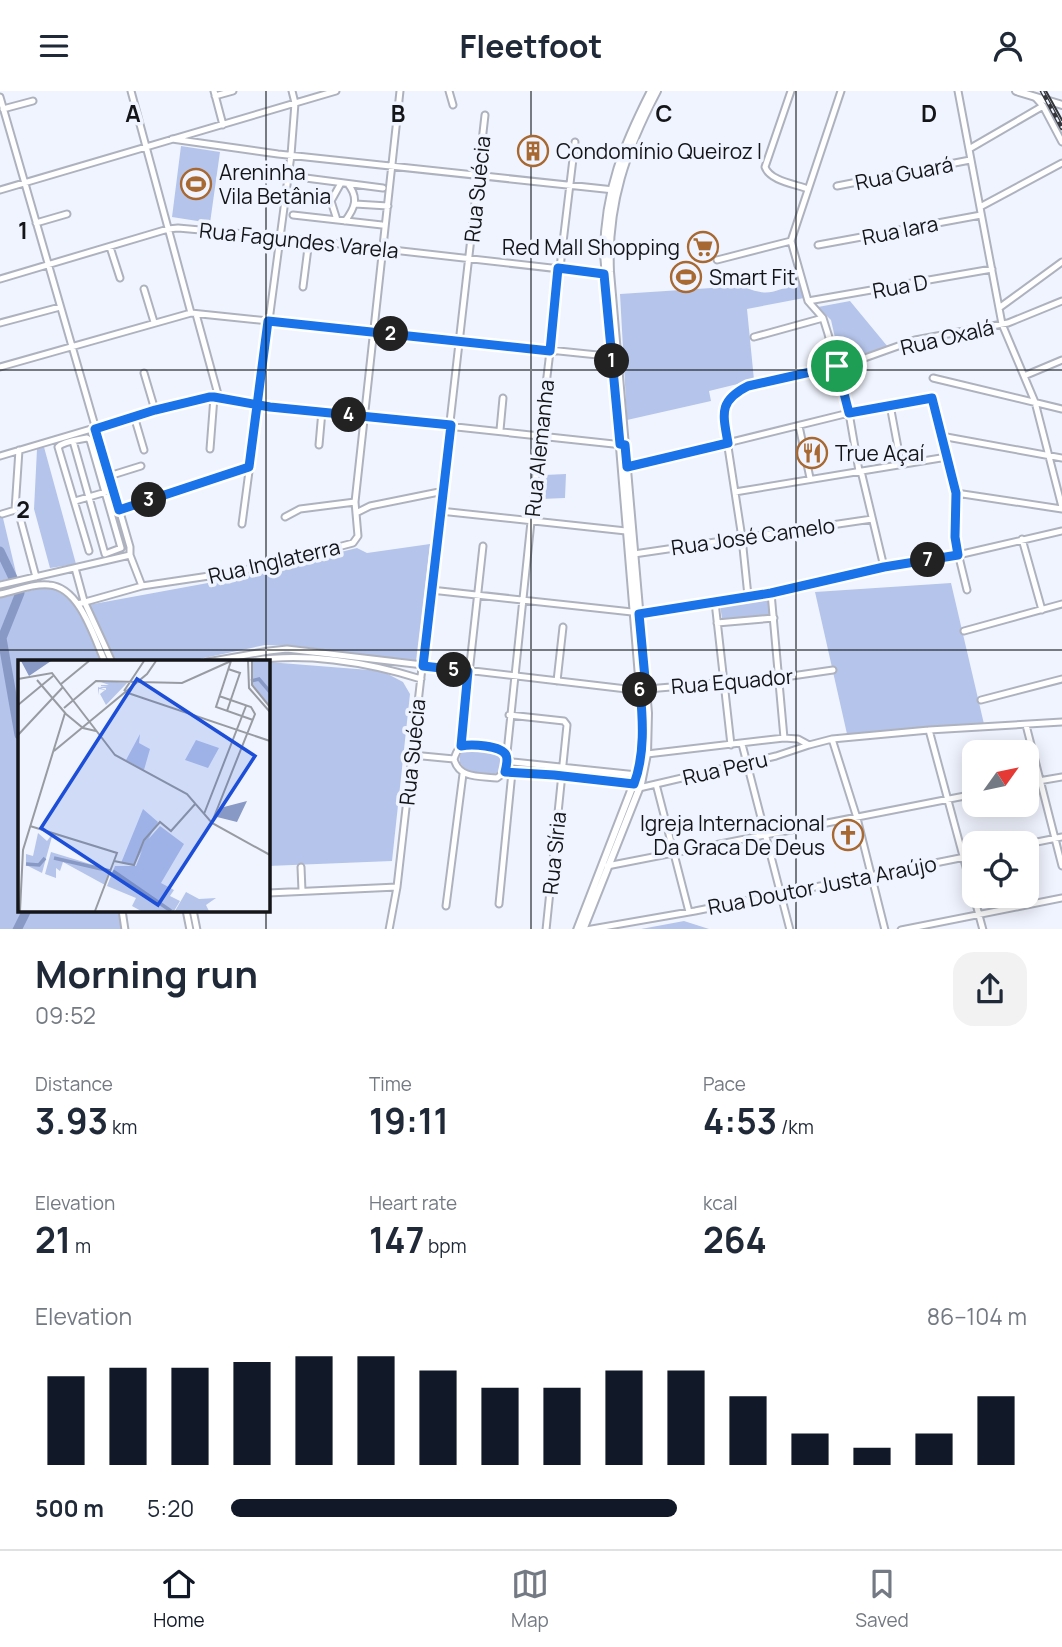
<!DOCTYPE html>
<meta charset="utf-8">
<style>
:root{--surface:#fff;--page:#f2f2f3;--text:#1f2937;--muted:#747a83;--line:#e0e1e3;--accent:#111827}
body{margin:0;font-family:Manrope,sans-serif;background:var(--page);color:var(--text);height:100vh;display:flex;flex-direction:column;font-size:26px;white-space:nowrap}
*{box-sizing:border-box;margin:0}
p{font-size:23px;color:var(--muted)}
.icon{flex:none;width:38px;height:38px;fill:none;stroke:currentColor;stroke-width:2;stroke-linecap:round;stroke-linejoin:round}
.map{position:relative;height:838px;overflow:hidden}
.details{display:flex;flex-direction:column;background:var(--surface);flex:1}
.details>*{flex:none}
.needle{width:46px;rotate:57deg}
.controls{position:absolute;left:962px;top:649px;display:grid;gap:14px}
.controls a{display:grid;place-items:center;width:77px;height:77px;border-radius:14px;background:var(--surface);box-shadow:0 4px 18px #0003;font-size:35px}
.pin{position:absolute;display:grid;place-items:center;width:60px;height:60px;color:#fff;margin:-30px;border:4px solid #fff;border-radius:50%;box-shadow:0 2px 7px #0007}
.km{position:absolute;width:35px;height:35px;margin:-18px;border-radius:50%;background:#222;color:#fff;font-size:19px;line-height:35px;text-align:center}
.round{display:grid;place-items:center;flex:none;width:74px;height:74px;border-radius:21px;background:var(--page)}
.head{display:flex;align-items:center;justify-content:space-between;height:119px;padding:0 35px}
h1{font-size:38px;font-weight:700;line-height:52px}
.metrics{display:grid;grid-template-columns:repeat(3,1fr);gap:10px;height:119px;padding:7px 35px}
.metrics div{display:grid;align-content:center}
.metrics b{font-size:35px;font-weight:700}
.metrics small{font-size:19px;font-weight:400}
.metrics p{font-size:19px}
.chart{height:196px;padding:14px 35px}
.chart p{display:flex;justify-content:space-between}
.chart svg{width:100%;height:126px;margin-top:7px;stroke:var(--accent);stroke-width:6}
ul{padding:0 35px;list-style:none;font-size:23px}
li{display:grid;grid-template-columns:112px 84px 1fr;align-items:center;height:52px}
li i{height:18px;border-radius:9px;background:var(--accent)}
header{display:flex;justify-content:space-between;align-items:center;height:91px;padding:0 35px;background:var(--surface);font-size:32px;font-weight:700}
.tabs{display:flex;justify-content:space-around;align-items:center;height:98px;border-top:2px solid var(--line);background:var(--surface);font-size:19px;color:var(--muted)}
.tabs a{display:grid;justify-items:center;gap:4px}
.tabs .on{color:var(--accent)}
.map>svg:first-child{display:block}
.green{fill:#b5c4ea}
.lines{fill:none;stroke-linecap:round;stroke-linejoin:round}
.river{stroke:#8899c5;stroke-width:9}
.minor-casing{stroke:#aeb2be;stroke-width:9}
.major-casing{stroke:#aeb2be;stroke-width:10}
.minor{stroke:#fff;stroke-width:5}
.major{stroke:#fff;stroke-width:6}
.tram{stroke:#33353a;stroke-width:2}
.rail-casing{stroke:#33353a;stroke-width:4.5}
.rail{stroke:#f0f4fe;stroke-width:2;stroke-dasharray:5;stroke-linecap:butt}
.route-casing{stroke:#fff;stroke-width:14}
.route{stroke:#1a73e8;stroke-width:9}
.grid{fill:none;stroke:#131519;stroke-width:2;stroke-opacity:0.55}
.labels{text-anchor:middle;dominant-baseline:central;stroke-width:7;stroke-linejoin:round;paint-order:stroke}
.poi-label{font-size:21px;fill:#131519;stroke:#f0f4fe;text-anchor:start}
.street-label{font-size:21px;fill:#131519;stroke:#f0f4fe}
.inset-river{fill:none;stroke:#8899c5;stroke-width:3.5}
.inset-road{fill:none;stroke:#989ba2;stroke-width:2}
.view{fill:#1d4ed8;fill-opacity:0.15;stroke:#1d4ed8;stroke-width:3.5}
.inset-edge{fill:none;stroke:#131519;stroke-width:3.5}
.grid-label{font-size:23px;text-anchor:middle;font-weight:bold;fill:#131519;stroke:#f0f4fe;stroke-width:7;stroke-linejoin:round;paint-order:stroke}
</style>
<header><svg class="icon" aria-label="menu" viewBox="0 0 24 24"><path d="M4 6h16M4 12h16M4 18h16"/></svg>Fleetfoot<svg class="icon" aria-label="person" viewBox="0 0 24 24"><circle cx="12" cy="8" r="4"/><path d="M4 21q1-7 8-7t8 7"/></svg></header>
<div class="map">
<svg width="1062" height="839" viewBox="0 0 1062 839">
<rect width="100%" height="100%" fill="#f0f4fe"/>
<path class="green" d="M181,55L220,61L210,132L172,126Z
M799,192L804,207L747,218L754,289L709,300L711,310L627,329L620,203L742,195C769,207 773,200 799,192Z
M850,210L888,256L840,269L831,229L818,216Z
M44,356L76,473L50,477L34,418L37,358Z
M566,383L565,407L541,408L544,384Z
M0,425L3,427L17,486L0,490Z
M430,453L416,570L296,555L265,554L185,571H115L88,514L235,487L357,457L367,462Z
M951,492L984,633L847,643L815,501Z
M47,496C80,505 88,543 101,571H19V819H121L124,838H0V506Z
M765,505L768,508L770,523L768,525L725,529L722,527L720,515L723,512Z
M267,571H268L382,580L403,591L410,603L392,770L268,775Z
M472,656C479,657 488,657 495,659C507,663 508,680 494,683C486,684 474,682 466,679L460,672L459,663L464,658Z
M684,830L709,838H641Z"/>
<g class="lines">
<path class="river" d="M0,460L13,487
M19,644L2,547L20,502
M17,839L27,819"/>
<g class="minor-casing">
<path id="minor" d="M131,0L191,222
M214,0L223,34
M449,0L453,14
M791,0L765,76C770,90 795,93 808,98
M958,0L1002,233L1035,311L1062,416
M215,5L233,0
M0,6L130,456V464L142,495
M1035,6L1043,15L1062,51
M3,18L33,10
M172,48L278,63L614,99
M969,58L1043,15
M298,86L383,97
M837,95L970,69
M0,99L336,0
M355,113L388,115
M980,116L1062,72
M293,124L382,134
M337,129L331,110L341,92
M345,130C355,117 359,107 348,93
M36,132L67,123
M791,150L808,210L823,227L828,243L849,322L859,380
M791,150L841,0
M818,154L981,124
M110,156L120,187
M717,169L791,150
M0,188L168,138L178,137L278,146L604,183
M303,196L309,149
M144,198L154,231
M808,210L992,178
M999,217L1062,171
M196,223L219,307
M0,232L60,216
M754,246L823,227
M0,276L191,222L617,266
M144,282L155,319
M1024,285L1062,269
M933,287L1062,318
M890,314L901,373
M134,325L144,359
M799,335L810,387
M500,339L503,307
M941,345L1062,367
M73,350L105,463L121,457L90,349L87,347C78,349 64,350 58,356L89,460
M319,354L322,320
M210,358L214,306
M0,365L155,319L209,306L270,316L623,354
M626,377L849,322L931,307L956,402V454L967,499
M861,380L884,476
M109,385L141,375
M735,401L947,366
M956,402L1062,418
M75,410L113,399
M119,419L249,376
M440,420L626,440
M356,422L370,415L444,400
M2,423L15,419L19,359
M19,423L36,486
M285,426L300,418L355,411
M242,433L291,64L295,12L292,0
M1022,448L1042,519
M634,463L872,428
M75,477L84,510L112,571
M0,494L130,464
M431,499L632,521
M771,502L784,647
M0,503C15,500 34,492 49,494C80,496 94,547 105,571
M748,505L742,447L724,330C723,311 731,303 748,295L859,269L915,249L1008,232L1062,210
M715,511L731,654
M78,513L142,495L236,481L338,456L353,452L358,445L355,411L400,0
M639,523L801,496L884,476L958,464L1062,440
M717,532L774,527
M964,540L1062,513
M207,571L269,560L287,558L635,599L778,587L833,579
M245,571C300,560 367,571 421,588
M557,590L563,536
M981,609L1062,588
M509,624L564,630L567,634L546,839
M1026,634L1062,775
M929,639L983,839
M832,648L857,727L885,839
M742,653L790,839
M461,655L483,455
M647,663L784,647L798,648L809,654L832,648L929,639L1062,631
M412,664L454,668
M506,664C498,657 469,649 460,657C456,660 456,663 454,668C459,688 480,685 497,687L505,681H512L634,693
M507,668L513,671L637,684
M505,681L540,344L575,51
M1027,692L1062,686
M656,693L689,821
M639,697L776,665L809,654
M1027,753L1062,746
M607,775L975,703
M301,776L302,800
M268,802L397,796
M499,813L512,681
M446,815L463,683
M122,819L125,839
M186,819L190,839
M193,819L197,839
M389,839L397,796L485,24
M586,839L695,820L975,764
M901,839L1062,807"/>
</g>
<g class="major-casing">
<path id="major" d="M1016,0L1062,14
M577,839L637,684L643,634L604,162C605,99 623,55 651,0
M583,839L641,693L647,663L648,622L610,181C607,113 626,59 657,0"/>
</g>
<use href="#minor" class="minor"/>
<use href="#major" class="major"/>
<path class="tram" d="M1046,0L1062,29"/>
<g class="rail-casing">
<path id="rail" d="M1042,0L1062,37"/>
</g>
<use href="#rail" class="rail"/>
</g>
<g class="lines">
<g class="route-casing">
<path id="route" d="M837,275L748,295C718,310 723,323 728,352L627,376L625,354L620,353L604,183L558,177L550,260L268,230L249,376L119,419L95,338L155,319L209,306H214L270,316L451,334L423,575L468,580L461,655C471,653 501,654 506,664C508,668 506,677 505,681L554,684L634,693C645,664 643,629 640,599L646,598L639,523L771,502L884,476L958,464L955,446L956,402L932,307L849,322L837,275"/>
</g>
<use href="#route" class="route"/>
</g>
<path class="grid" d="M266,0V571M531,0V839M796,0V839M0,279H1062M0,559H1062M266,819V839"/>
<defs>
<g id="building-ring" transform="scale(1.575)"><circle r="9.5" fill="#f0f4fe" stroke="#a86831" stroke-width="1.5"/><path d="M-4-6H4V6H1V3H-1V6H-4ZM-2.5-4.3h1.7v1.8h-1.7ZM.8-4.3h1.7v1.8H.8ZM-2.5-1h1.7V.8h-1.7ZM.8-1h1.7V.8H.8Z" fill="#a86831"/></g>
<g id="stadium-ring" transform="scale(1.575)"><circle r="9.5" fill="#f0f4fe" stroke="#a86831" stroke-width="1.5"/><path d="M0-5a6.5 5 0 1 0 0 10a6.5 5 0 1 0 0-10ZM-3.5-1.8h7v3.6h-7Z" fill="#a86831"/></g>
<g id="supermarket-ring" transform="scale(1.575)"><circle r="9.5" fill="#f0f4fe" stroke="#a86831" stroke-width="1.5"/><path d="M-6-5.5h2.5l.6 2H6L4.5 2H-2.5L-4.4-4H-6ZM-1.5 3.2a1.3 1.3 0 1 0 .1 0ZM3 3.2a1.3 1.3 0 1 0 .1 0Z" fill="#a86831"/></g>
<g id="restaurant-ring" transform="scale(1.575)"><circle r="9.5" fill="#f0f4fe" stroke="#a86831" stroke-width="1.5"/><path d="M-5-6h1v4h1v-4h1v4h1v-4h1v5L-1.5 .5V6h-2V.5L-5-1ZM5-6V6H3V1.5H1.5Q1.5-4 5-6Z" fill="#a86831"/></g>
<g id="church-ring" transform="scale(1.575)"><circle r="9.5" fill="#f0f4fe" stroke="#a86831" stroke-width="1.5"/><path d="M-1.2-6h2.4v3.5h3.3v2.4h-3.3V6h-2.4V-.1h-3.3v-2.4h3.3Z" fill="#a86831"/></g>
</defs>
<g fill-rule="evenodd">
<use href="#building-ring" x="533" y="60"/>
<use href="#stadium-ring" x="196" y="93"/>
<use href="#supermarket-ring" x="703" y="156"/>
<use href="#stadium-ring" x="686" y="186"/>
<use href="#restaurant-ring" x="812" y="362"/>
<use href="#church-ring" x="848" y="744"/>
</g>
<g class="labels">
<g class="poi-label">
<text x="556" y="60">Condomínio Queiroz I</text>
<text x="219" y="81">Areninha<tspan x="219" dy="24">Vila Betânia</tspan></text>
<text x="680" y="156" text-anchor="end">Red Mall Shopping</text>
<text x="709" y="186">Smart Fit</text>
<text x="835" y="362">True Açaí</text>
<text x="825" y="732" text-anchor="end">Igreja Internacional<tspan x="825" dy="24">Da Graca De Deus</tspan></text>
</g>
<g class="street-label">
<text transform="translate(904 82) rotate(-11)">Rua Guará</text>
<text transform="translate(477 98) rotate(-84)">Rua Suécia</text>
<text transform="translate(900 139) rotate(-11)">Rua Iara</text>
<text transform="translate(299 149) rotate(6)">Rua Fagundes Varela</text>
<text transform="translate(900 195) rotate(-10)">Rua D</text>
<text transform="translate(947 246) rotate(-13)">Rua Oxalá</text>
<text transform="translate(539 357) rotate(-84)">Rua Alemanha</text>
<text transform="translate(753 445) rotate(-8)">Rua José Camelo</text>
<text transform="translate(274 470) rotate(-13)">Rua Inglaterra</text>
<text transform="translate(732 590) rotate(-5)">Rua Equador</text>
<text transform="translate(412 661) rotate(-84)">Rua Suécia</text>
<text transform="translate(725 677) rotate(-13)">Rua Peru</text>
<text transform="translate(554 762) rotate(-84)">Rua Síria</text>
<text transform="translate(822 794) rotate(-11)">Rua Doutor Justa Araújo</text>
</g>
</g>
<g transform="translate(18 569)">
<rect width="252" height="252" fill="#f0f4fe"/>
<path d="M235,1H252V46L233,23ZM83,22L89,21L109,23L88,45L82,34L87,30L81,29L80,35V27L88,30V28H83L82,27L90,26H83V25H91ZM122,74L121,83L132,89L126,110L108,100ZM178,80L201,88L190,108L167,100ZM125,149L140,162L116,205L103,203ZM142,166L166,184L143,223L156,230L152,236L162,241L156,251H123L114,246L118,238L89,226L97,206H118L127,183ZM20,173L29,181L35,173L24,213L8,205V194L15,196ZM33,192L92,210L87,225L45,202L42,211L38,208V218L27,214ZM168,232L181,239L198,238L188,245L191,251H157Z" fill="#b5c4ea"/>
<path d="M3,1H33L11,16ZM229,141L219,162L199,157L202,148Z" fill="#8899c5"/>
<path class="inset-river" d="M233,21L241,19L252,32M36,198L92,211M8,204L21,205L27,198M95,211L153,251"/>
<path class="inset-road" d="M213,1L198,47L235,60M230,1L231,28L252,52M234,1V25L252,47M0,19L34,13L97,95L169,134L194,163L252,195M19,20L48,54L65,68L78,71M43,24L71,1M106,31L126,1M107,32L252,81M0,45L35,16M46,48L78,21L164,23L213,1M209,51L222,13L210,9M0,75L45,27M36,91L129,14L138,1M186,154L228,46M194,162L237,54L233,47L201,36M12,166L99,193L77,251M96,201L116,205L126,180L142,162L153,171L178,143M2,251L5,190L47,53"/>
<path class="view" d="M119,19L237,96L140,245L23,168Z"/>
<rect width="252" height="252" class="inset-edge"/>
</g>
<g class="grid-label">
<text x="133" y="31">A</text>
<text x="398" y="31">B</text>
<text x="664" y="31">C</text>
<text x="929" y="31">D</text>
<text x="23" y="148">1</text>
<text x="23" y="427">2</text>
</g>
</svg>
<div class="controls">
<a><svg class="needle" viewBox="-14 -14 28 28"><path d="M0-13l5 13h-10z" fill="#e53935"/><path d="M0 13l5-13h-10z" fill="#747a83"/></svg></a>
<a><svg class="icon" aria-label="locate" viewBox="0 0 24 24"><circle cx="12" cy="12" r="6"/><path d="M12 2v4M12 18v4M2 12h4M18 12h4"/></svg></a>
</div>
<div class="pin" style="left:837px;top:275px;background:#1e9e55"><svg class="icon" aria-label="arrive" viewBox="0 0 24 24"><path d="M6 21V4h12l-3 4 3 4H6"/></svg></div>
<b class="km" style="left:612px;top:270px">1</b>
<b class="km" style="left:391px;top:243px">2</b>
<b class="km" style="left:149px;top:409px">3</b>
<b class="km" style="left:349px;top:324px">4</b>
<b class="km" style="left:454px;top:579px">5</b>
<b class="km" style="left:640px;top:599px">6</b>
<b class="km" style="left:928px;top:469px">7</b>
</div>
<section class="details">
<div class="head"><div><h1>Morning run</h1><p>09:52</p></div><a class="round"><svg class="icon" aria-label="share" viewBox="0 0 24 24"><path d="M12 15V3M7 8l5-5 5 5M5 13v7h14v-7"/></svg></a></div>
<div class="metrics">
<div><p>Distance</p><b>3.93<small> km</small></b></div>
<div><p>Time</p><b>19:11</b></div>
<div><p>Pace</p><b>4:53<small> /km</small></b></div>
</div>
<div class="metrics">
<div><p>Elevation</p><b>21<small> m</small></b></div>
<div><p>Heart rate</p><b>147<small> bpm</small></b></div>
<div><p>kcal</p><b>264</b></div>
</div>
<div class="chart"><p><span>Elevation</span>86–104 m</p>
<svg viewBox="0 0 160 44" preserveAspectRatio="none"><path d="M5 44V13M15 44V10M25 44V10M35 44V8M45 44V6M55 44V6M65 44V11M75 44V17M85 44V17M95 44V11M105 44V11M115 44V20M125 44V33M135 44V38M145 44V33M155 44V20"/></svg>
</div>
<ul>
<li><b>500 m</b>5:20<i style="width:56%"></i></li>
</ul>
</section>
<nav class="tabs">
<a class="on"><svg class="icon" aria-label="home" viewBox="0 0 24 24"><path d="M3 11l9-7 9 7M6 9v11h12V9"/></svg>Home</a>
<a><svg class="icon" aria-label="map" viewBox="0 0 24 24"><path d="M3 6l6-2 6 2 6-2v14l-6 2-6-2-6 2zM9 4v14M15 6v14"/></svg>Map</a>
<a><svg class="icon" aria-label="saved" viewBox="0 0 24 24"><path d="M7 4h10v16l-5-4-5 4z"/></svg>Saved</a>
</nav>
